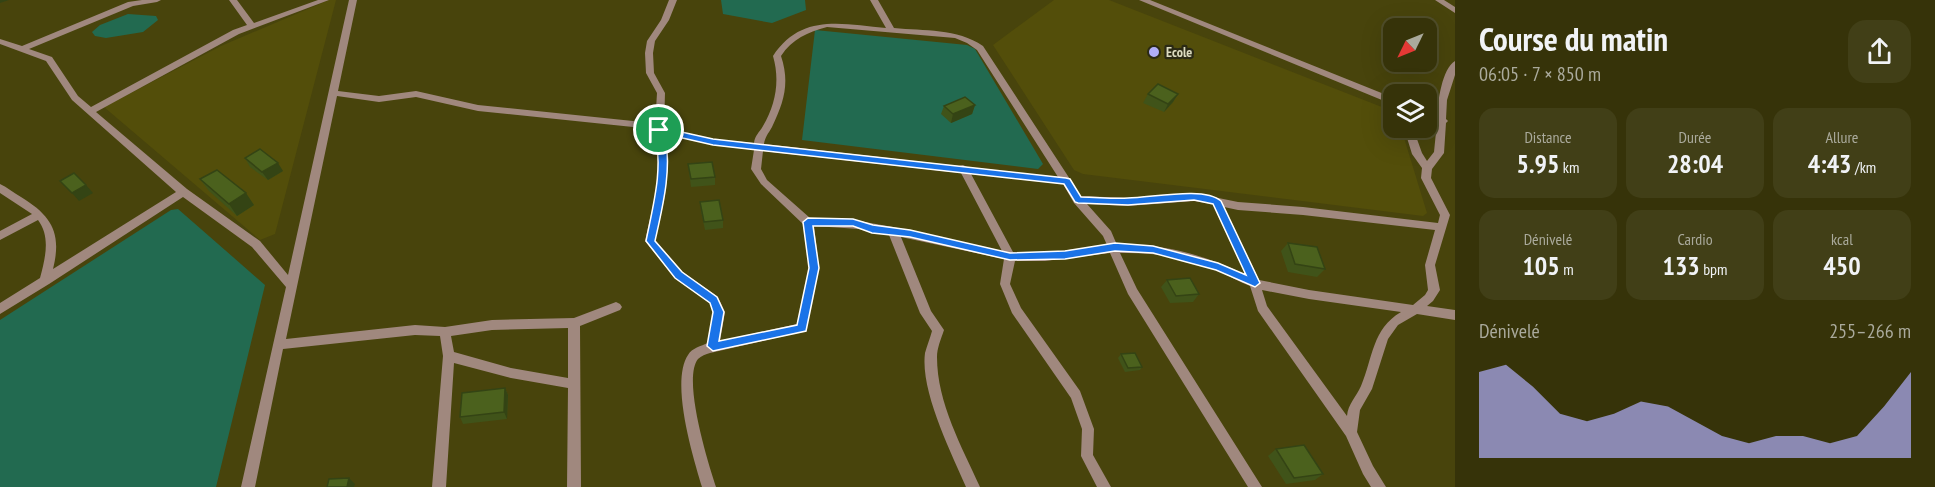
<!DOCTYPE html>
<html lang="fr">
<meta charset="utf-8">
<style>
:root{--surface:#363309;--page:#413f17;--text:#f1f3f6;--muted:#aaaa9c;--line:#504e2a;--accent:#b0aefa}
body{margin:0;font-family:"PT Sans Narrow",sans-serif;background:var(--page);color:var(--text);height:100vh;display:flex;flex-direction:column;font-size:22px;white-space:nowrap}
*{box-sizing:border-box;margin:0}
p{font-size:20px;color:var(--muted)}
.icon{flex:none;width:33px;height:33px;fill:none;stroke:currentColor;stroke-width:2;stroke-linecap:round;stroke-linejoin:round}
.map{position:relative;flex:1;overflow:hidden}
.drawer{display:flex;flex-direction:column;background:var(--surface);width:480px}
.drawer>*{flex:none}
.needle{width:39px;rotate:227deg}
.buttons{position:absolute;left:1383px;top:18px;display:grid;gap:12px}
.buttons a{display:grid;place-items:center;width:54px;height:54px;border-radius:12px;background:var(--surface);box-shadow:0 6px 24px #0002,0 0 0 2px var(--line);font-size:30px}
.pin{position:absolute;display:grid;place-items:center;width:51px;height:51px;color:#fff;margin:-26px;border:3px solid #fff;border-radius:50%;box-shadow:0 2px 6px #0007}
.round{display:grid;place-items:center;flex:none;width:63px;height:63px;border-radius:18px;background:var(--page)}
.headline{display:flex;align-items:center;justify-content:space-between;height:102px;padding:0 24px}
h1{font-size:33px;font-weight:600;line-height:45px}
.stats{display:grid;grid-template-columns:repeat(3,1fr);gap:9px;height:102px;padding:6px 24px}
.stats div{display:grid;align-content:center;border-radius:15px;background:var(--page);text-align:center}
.stats b{font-size:26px;font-weight:600}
.stats small{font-size:16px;font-weight:400}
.stats p{font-size:16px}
.chart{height:168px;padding:12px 24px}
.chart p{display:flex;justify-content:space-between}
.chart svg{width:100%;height:108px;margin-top:6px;fill:var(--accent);opacity:.7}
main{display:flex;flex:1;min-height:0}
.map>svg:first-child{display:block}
.built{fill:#534e0a}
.green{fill:#226a50}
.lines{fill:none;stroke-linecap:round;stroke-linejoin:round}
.minor{fill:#a0887e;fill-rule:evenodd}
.wall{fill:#405319}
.shaded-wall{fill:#344414}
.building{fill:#4b611d;stroke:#344414;stroke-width:1.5}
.route{fill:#1a73e8;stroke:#fff;stroke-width:1.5;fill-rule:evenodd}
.poi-dot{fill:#b0aefa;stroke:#2b2a14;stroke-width:2}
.labels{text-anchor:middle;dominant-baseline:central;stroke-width:4.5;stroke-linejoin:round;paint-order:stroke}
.far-poi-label{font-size:14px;font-weight:bold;fill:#dcdbbf;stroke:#2b2a14;text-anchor:start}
</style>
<main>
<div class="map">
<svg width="1455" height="487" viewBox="0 0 1455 487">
<rect width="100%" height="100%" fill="#48440c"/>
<path class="built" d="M329,0H336L275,234L260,240L104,107L221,46Z
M1054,0H1109L1392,111L1394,128H1401L1427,213L1423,216L1083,174L1074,170L993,45Z"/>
<path class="green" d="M721,0H805L806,10L772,23L723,14Z
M128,14L156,16L158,20L143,32L106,38L95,36L92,32L100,25Z
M815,30L967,45L975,49L1043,164L1038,169L802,140Z
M178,209L265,285L216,487H0V320L171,210Z"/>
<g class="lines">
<path class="minor" d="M142,0H161L157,2L133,6L29,49L52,57L78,96L91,107L233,30L247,25L229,0H237L254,23L318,0H329L239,34L96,112L187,189L260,241L288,275L349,0H357L338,91L379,96L416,91L478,105L633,121L655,126L657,93L646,73L645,53L647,41L661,20L669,0H677L669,20L655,41L653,53L654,73L665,93L664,128L713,139L754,143C755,135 759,133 763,126C776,104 780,80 773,56C801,13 842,24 886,28L870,0H878L894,28C924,31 957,28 983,46L1081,196L1128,198L1194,193L1238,202L1303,207L1438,223L1440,215L1421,178L1422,168L1412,154L1404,128H1413L1422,153L1427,161L1434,152L1437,122L1426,118V112L1437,116C1438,101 1442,69 1455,61V75L1447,100L1446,119L1448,121L1446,123L1444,153L1432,169L1431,178L1450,215L1435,265L1440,290L1433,301L1427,306L1455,310V320L1417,314L1398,325L1388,339L1372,389L1360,410L1357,432L1373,466L1386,487H1371L1363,474L1346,436L1258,311L1250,286C1239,282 1228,275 1217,270C1187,257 1153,252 1120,253L1137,289L1262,487H1248L1128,294L1110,253L1045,261H1015L1010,284L1021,308L1080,391L1094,429L1093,455L1111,487H1097L1081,456L1082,429L1071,398L1012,313L1000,284L1004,259L901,237L931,311L944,330C941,339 937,348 937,357C937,403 962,447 980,487H966C951,452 920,391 925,353C927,346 930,338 932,331L920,313L889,235L859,229L814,226L819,268L806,331L710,353C706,354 701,356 698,359C682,379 708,463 716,487H702C693,457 670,382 688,355C692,348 701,346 708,343L713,312L710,303L675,278L645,241L656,192L659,156L655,132L633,127L478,111L416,97L379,102L337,96L286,339L415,325L445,327L492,320L574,318L616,302L620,304L622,307L620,310L580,326L581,487H567L568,388L511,378L454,363L446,487H432L443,356L440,336L415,335L283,349L255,487H241L286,287L252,247L183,197L49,284L0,314V303L40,278C45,259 51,237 38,220L0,240V231L32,214L0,193V184C7,187 14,193 21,197C52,216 62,233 53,269L176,192L72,100L46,61L0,44V39L22,46L128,2ZM827,27L955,38L967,43L977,50L1058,177L967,167L963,165L959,166L764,144C765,137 768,134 772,127C784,102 790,83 781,56C792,39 808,32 827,27ZM664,134L713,145L754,150L751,169L761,184L803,224L809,268L797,324L720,341L725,312L718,297L683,272L655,240C664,202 672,173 664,134ZM763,151L961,173L1002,251L893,227L859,221L810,218L767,180L761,169ZM971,174L1063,184L1074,203L1103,236L1107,245L1045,253L1013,252ZM1194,201L1213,204L1246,275C1205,255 1163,243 1117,245L1111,231L1087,204L1128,206ZM1224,207L1238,210L1303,215L1435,230L1425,265L1428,290L1425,295L1413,305L1309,290L1259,280ZM1262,290L1309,299L1401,312C1372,329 1373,358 1361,386C1356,397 1348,404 1347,416L1267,306ZM568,328V378L511,368L454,352L451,336L492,330Z
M1139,0H1150L1394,98V105Z
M1435,0H1444L1455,7V13Z"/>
</g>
<path class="wall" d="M1148,94H1178L1173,102L1164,112L1143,103Z
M975,105L972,114L951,123L941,114L944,106Z
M245,158L283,171L268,180L250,167Z
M688,164L715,177V185L691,187Z
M200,179L254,205L237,216L209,191Z
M700,202L723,220V228L705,230L701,211Z
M1288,243L1325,269L1317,277L1288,272L1281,251Z
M1167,280L1199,294L1193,302L1170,303L1161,287Z
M1121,354L1142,367L1140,370L1125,372L1118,358Z
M505,388L508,395L507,419L463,424L460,417Z
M1276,449L1323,474L1315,480L1286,484L1268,456Z"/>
<path class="shaded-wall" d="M0,0H9L0,3Z
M1178,94L1173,102L1164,112L1168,104Z
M975,105L972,114L951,123L953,114Z
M278,163L283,171L268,180L262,172Z
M86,185L93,193L79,201L72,193Z
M246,193L254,205L237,216L229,204Z
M505,388L508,395L507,419L504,412Z
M349,478L355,484L354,487H347Z"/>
<path class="building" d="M1158,84L1178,94L1168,104L1148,94Z
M965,97L975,105L953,114L944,106Z
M260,149L278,163L262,172L245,158Z
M712,162L715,177L691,179L688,164Z
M217,170L246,193L229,204L200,179Z
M74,173L86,185L72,193L60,181Z
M719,200L723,220L704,222L700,202Z
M1288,243L1317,247L1325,269L1295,264Z
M1190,278L1199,294L1176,296L1167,280Z
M1135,353L1142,367L1128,368L1121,354Z
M505,388L504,412L460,417L462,393Z
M1304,445L1323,474L1294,478L1276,449Z
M349,478L347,487H327L329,479Z"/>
<path class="route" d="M659,127L713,139L1066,178L1070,179L1081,197C1097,197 1112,199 1128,198C1151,198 1204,186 1221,201L1260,283L1255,287L1216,270L1153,253L1115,251L1065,259L1010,260L910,237L872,233L853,226H813L819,268L806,331L713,351L707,346L713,312L710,303L675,278L646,241C654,201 663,171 655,130ZM665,134L713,145L1064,184L1075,202L1078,203L1128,205L1194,200L1213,204L1246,275L1218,263L1153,246L1115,243L1065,251L1010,253L910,230L873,225L853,219L808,218L803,222L809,268L797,325L719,341L724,312L717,297L682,272L655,241C663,205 672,170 665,134Z"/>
<circle class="poi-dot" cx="1154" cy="52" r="6"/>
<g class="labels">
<g class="far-poi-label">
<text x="1166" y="52">Ecole</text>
</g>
</g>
</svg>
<div class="buttons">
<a><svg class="needle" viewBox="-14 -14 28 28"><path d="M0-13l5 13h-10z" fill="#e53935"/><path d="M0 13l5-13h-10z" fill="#aaaa9c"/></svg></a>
<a><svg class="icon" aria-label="layers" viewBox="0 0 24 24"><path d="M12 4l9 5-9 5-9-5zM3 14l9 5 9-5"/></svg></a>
</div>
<div class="pin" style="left:659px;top:130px;background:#1e9e55"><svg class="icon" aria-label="arrive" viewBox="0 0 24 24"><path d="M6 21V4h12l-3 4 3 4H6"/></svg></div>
</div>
<section class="drawer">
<div class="headline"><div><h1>Course du matin</h1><p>06:05 · 7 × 850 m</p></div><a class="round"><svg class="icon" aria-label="share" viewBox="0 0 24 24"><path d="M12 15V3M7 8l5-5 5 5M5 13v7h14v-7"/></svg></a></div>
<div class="stats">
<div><p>Distance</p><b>5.95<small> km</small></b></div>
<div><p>Durée</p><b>28:04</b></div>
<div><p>Allure</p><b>4:43<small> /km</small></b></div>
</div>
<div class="stats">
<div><p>Dénivelé</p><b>105<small> m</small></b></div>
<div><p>Cardio</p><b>133<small> bpm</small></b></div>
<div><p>kcal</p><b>450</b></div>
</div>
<div class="chart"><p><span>Dénivelé</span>255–266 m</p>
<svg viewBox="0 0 160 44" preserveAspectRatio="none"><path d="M0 44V9L10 6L20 15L30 26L40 29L50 26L60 21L70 23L80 29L90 35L100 38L110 35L120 35L130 38L140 35L150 23L160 9V44z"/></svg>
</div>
</section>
</main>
